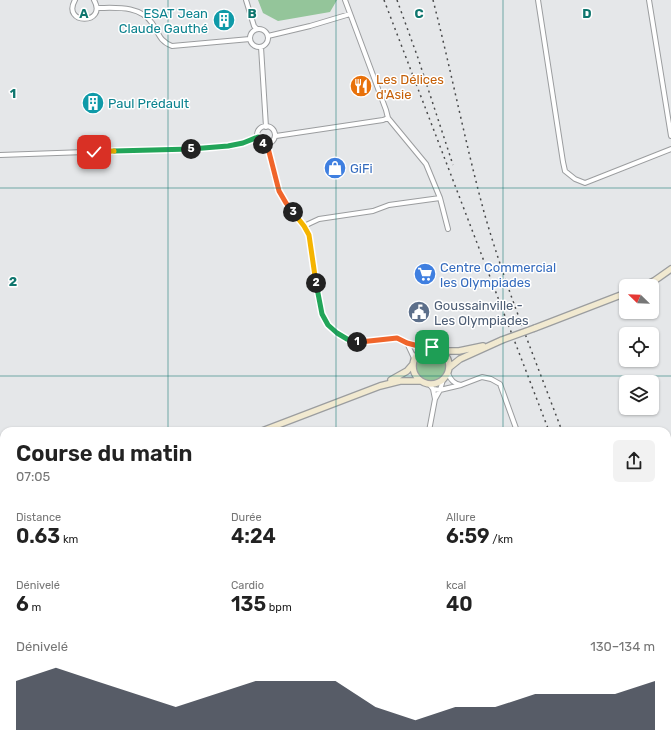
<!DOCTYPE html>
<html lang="fr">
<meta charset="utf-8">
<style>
:root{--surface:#fff;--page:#f2f2f2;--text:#222;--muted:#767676;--accent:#111827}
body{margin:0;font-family:Rubik,sans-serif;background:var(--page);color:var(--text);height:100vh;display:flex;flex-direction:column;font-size:15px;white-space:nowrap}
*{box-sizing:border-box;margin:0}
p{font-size:13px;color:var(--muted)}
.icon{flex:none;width:22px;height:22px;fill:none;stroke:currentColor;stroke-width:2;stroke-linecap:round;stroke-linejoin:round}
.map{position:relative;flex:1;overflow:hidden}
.panel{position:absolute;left:0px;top:427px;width:671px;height:324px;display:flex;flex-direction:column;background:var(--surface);border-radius:12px 12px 0 0;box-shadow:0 1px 3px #0004}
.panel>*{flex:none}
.needle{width:26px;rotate:293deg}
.buttons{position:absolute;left:619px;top:279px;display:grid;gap:8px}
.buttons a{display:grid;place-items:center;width:40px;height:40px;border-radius:6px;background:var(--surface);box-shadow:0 1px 3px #0004;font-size:20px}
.pin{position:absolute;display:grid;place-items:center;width:34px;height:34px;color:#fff;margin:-17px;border-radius:8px;box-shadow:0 2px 6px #0006}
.km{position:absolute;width:20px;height:20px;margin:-10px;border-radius:50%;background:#222;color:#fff;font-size:11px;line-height:20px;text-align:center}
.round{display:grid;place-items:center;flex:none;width:42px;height:42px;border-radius:6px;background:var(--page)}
.summary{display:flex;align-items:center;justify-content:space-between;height:68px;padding:0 16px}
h1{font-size:22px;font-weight:600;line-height:30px}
.figures{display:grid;grid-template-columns:repeat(3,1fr);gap:6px;height:68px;padding:4px 16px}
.figures div{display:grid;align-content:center}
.figures b{font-size:20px;font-weight:600}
.figures small{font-size:11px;font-weight:400}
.figures p{font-size:11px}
.chart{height:112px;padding:8px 16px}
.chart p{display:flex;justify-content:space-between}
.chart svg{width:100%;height:72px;margin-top:4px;fill:var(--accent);opacity:.7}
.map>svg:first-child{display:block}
.green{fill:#94c59a}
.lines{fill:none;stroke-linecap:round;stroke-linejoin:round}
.minor-casing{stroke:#9b9d9f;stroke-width:6}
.secondary-casing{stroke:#9b9d9f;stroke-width:8}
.minor{stroke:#fff;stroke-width:4}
.secondary{stroke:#f1e9d0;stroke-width:5.5}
.rail{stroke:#494a4b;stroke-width:1.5;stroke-dasharray:2 4;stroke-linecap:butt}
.secondary-bridge-casing{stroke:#9b9d9f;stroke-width:8;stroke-linecap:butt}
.secondary-bridge{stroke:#f1e9d0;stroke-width:5.5}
.split-1-casing{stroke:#fff;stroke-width:8}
.split-2-casing{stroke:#fff;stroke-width:8}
.split-3-casing{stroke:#fff;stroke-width:8}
.split-4-casing{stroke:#fff;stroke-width:8}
.split-5-casing{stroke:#fff;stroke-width:8}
.split-6-casing{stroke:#fff;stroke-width:8}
.split-7-casing{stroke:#fff;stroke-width:8}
.split-1{stroke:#f0652b;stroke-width:5}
.split-2{stroke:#22a559;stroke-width:5}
.split-3{stroke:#f5b400;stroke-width:5}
.split-4{stroke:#f0652b;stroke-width:5}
.split-5{stroke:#22a559;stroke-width:5}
.split-6{stroke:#22a559;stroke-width:5}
.split-7{stroke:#f5b400;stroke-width:5}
.grid{fill:none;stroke:#0f766e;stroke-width:1;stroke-opacity:0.55}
.labels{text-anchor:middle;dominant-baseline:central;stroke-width:3;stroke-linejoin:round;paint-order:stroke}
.culture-label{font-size:13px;fill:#0d838f;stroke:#fff;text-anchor:end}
.food-label{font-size:13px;fill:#c56008;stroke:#fff;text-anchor:start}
.shop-label{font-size:13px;fill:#366cbe;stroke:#fff;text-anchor:start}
.service-label{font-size:13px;fill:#4e5e75;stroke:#fff;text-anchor:start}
.grid-label{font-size:13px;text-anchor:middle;font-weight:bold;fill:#0f766e;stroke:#fff;stroke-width:3;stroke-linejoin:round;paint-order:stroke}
</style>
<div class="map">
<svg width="671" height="751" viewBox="0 0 671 751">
<rect width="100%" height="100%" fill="#e5e7e9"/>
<path class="green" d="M258,0H337L330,12L278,21L263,13Z
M416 366a16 16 0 1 1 32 0a16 16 0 1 1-32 0Z"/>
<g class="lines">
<g class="minor-casing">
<path id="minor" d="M75,0C61,25 108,25 94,0
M246,0L254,26L257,29
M345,0L386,110L388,118L426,164L440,198L448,229
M538,0L563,162L565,171L575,179L585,183L671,149
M649,0L671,136
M97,8C116,8 139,5 152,23C159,33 159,41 172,46L250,39
M250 38a9 9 0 1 1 18 0a9 9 0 1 1-18 0Z
M268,36L310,26L350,14
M261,47L266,127
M257 135a9 9 0 1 1 18 0a9 9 0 1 1-18 0Z
M276,136L383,120L388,118
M267,144C271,159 273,176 279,190C285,207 300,219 309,235L319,302L322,314L328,325L337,333L347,339L360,342L397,338L407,343L426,348
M0,155L228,147L243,143L257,137
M304,226L319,219L373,211L389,205L440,198
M407,343L414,358
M448,374C451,380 454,384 461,385
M429,384L433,389L435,399
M433,389L440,390L461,385L482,377L491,379L500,384L517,431
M429,431L435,399L440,390L443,380
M336,747L356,751
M203,751L204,747
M371,751V747
M563,751V747"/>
</g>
<g class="secondary-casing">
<path id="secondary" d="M643,286L654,281L671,269
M535,328L626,293
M413 366a18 18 0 1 1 36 0a18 18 0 1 1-36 0Z
M443,351H459L483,346
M450,367L460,359L502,340
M391,380L407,371L413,364
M262,431L380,386L400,381H421
M0,497H4"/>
</g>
<use href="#minor" class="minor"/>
<use href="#secondary" class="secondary"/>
<path class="rail" d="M384,0L549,431
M397,0L418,58L453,165
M433,0C451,70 465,142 484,212C505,286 535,359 562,431
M667,716L671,727
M667,738L671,749
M632,747L633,751
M643,747L644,751
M655,747L656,751"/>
<g class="secondary-bridge-casing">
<path id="secondary-bridge" d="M502,340L535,328"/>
</g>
<use href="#secondary-bridge" class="secondary-bridge"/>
</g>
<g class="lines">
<g class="split-1-casing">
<path id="split-1" d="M357,342H360L397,338L407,343L426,348L432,347"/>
</g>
<g class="split-2-casing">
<path id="split-2" d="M316,283L322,314L328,325L337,333L347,339L357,342"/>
</g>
<g class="split-3-casing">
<path id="split-3" d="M293,212L304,226L309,235L316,283"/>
</g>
<g class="split-4-casing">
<path id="split-4" d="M263,144H267L279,191L286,203L293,212"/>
</g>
<g class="split-5-casing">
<path id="split-5" d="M191,149L228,146L243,143L258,137L260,142L263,144"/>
</g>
<g class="split-6-casing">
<path id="split-6" d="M114,151L191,149"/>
</g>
<g class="split-7-casing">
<path id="split-7" d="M94,152L114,151"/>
</g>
<use href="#split-1" class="split-1"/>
<use href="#split-2" class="split-2"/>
<use href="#split-3" class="split-3"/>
<use href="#split-4" class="split-4"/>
<use href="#split-5" class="split-5"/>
<use href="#split-6" class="split-6"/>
<use href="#split-7" class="split-7"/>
</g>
<path class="grid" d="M168,0V431M336,0V431M503,0V431M0,188H671M0,376H671M0,563H4M667,563H671M168,747V751M336,747V751M503,747V751"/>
<defs>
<g id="building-disc" transform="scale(1.15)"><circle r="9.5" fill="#0f9aa8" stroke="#fff"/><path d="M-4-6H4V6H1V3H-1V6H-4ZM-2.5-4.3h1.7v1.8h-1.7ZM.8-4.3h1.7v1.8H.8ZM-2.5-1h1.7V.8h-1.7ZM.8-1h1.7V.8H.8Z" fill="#fff"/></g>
<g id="restaurant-disc" transform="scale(1.15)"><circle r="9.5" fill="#e8710a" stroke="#fff"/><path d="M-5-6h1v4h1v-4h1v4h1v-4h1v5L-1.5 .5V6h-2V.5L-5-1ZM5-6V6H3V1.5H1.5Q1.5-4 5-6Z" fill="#fff"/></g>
<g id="shop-disc" transform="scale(1.15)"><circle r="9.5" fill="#3f7fe0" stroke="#fff"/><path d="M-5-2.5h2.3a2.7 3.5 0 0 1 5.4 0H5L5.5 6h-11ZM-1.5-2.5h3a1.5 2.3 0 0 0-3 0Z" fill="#fff"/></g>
<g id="supermarket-disc" transform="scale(1.15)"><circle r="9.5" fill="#3f7fe0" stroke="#fff"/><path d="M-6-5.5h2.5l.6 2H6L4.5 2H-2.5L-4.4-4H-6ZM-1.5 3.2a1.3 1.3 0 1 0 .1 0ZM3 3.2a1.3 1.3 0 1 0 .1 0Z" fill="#fff"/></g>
<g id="civic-disc" transform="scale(1.15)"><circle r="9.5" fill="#5c6f8a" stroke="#fff"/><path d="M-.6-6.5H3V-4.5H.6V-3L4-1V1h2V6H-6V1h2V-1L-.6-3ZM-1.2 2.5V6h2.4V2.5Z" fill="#fff"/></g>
</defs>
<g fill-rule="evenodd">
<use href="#building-disc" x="224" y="20"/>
<use href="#restaurant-disc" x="361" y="86"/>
<use href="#building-disc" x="93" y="103"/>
<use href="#shop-disc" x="335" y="168"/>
<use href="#supermarket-disc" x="425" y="274"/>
<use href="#civic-disc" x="419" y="312"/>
</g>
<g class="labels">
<g class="culture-label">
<text x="208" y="13">ESAT Jean<tspan x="208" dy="15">Claude Gauthé</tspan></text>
<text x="108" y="103" text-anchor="start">Paul Prédault</text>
</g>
<g class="food-label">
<text x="376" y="79">Les Délices<tspan x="376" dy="15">d'Asie</tspan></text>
</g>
<g class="shop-label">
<text x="350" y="168">GiFi</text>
<text x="440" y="267">Centre Commercial<tspan x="440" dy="15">les Olympiades</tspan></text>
</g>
<g class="service-label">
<text x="434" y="305">Goussainville -<tspan x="434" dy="15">Les Olympiades</tspan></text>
</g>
</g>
<g class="grid-label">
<text x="84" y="18">A</text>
<text x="252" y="18">B</text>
<text x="419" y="18">C</text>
<text x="587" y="18">D</text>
<text x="13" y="98">1</text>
<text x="13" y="286">2</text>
</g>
</svg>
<div class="buttons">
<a><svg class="needle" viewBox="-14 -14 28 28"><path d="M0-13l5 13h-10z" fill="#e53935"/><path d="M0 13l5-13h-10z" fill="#767676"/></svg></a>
<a><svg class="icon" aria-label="locate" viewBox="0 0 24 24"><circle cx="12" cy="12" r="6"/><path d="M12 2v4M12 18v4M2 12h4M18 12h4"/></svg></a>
<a><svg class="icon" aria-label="layers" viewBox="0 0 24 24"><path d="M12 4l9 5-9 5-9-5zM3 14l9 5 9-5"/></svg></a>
</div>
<div class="pin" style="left:432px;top:347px;background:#1e9e55"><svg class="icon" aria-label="arrive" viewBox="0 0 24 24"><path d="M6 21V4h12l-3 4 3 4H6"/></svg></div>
<div class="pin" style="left:94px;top:152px;background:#d93025"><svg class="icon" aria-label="check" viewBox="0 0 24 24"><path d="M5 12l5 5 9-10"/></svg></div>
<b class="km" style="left:357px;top:342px">1</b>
<b class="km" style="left:316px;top:283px">2</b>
<b class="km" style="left:293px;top:212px">3</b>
<b class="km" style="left:263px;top:144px">4</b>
<b class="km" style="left:191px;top:149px">5</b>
<section class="panel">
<div class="summary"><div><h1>Course du matin</h1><p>07:05</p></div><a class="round"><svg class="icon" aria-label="share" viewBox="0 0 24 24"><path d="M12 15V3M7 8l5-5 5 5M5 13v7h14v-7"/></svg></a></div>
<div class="figures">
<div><p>Distance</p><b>0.63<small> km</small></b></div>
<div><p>Durée</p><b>4:24</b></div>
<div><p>Allure</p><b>6:59<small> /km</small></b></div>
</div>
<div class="figures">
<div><p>Dénivelé</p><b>6<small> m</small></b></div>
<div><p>Cardio</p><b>135<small> bpm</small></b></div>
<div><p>kcal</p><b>40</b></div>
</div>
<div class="chart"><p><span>Dénivelé</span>130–134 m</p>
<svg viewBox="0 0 160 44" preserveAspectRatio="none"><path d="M0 44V14L10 6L20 14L30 22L40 30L50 22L60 14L70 14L80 14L90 30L100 38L110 30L120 30L130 22L140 22L150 22L160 14V44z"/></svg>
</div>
</section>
</div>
